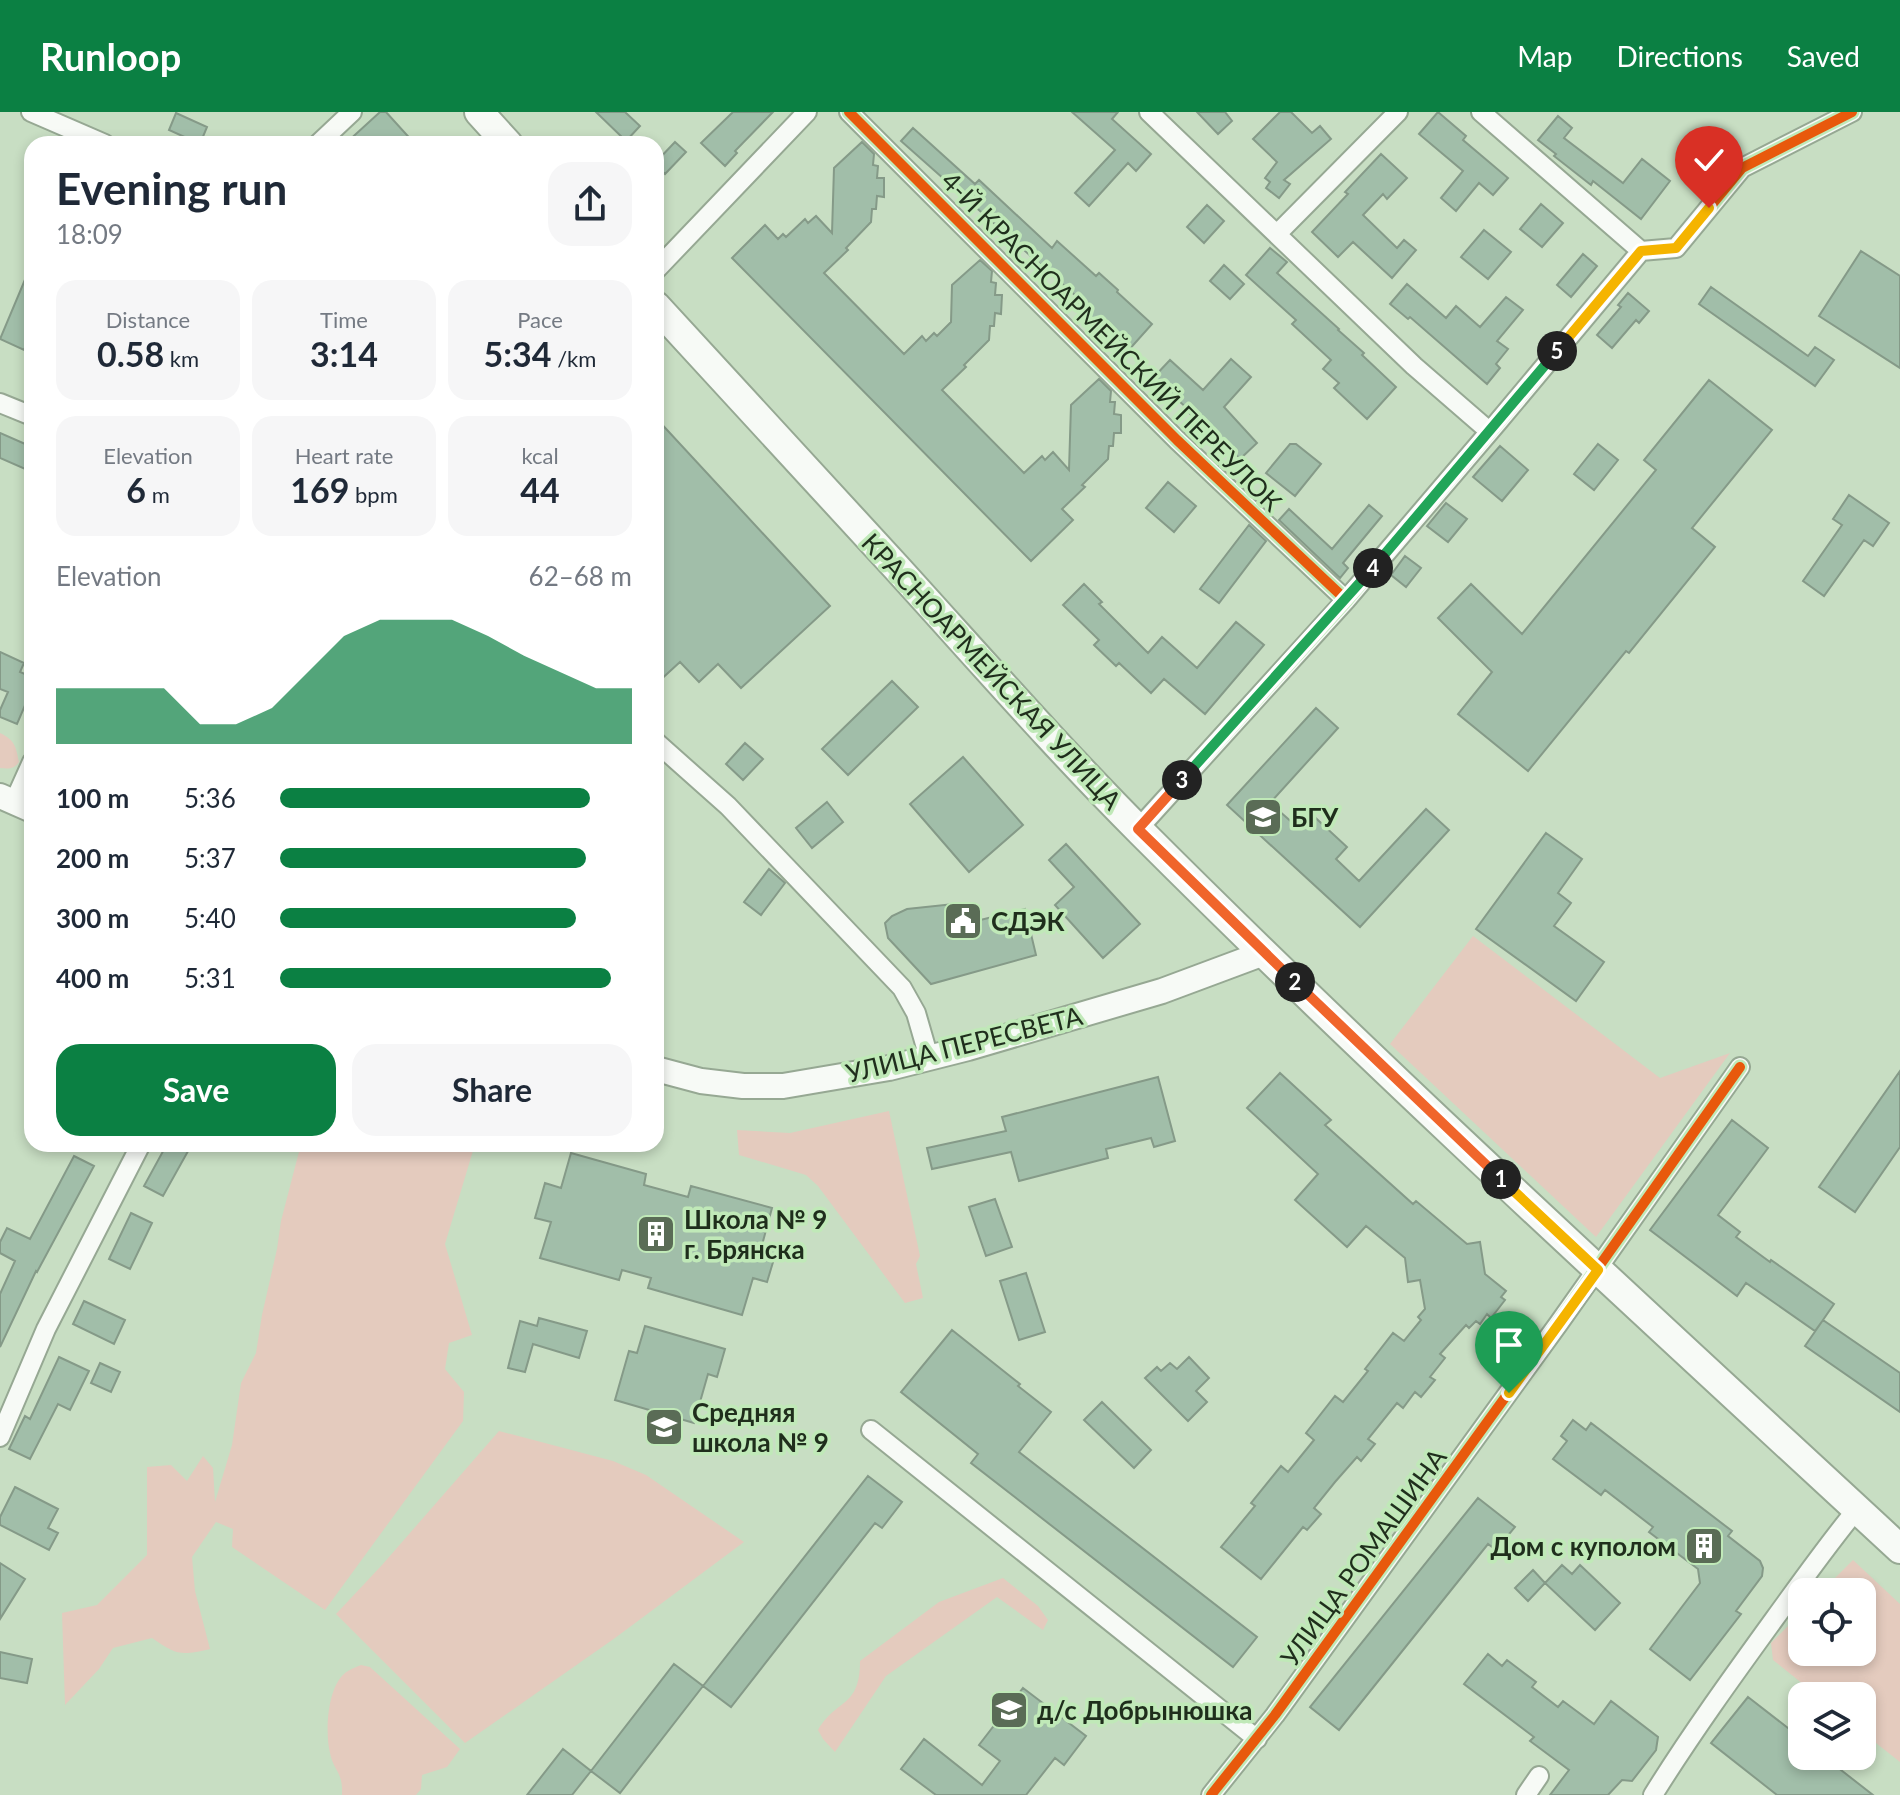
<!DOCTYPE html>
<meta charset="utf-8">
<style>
:root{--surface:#fff;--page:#f6f6f7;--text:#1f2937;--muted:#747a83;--accent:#0b8043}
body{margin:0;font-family:Lato,sans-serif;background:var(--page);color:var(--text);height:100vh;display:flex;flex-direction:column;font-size:30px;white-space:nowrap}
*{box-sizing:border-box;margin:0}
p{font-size:26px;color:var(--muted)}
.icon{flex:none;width:44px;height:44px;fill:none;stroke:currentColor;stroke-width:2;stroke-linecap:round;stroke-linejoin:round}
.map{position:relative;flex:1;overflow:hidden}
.details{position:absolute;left:24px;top:24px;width:640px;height:1016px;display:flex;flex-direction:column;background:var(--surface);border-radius:24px;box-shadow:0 4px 12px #0003}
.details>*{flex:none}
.controls{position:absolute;left:1788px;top:1466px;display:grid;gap:16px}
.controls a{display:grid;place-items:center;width:88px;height:88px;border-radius:16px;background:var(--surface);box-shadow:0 4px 12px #0003;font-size:40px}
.pin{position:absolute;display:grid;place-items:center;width:68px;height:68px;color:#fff;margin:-82px -34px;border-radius:50% 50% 50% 0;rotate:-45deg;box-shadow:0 0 8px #0007}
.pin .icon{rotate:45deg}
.km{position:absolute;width:40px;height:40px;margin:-20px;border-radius:50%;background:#222;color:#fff;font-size:22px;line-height:40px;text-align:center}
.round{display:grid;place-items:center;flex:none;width:84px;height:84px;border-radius:24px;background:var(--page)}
.head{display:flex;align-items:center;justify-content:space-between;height:136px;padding:0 32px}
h1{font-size:44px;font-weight:700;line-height:60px}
.stats{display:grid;grid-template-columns:repeat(3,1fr);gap:12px;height:136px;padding:8px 32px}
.stats div{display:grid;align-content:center;border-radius:20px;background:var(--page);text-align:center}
.stats b{font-size:34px;font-weight:700}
.stats small{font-size:22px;font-weight:400}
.stats p{font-size:22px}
.chart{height:224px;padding:16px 32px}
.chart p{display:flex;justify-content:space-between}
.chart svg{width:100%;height:144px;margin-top:8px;fill:var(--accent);opacity:.7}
.cta{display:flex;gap:16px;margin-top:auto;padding:16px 32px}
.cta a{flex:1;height:92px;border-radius:24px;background:var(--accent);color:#fff;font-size:32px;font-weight:700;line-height:92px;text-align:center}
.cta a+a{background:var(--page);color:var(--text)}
ul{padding:0 32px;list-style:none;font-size:26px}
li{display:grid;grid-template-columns:128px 96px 1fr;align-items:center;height:60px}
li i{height:20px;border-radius:10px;background:var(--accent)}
header{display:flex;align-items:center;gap:48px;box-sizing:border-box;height:112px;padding:0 40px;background:var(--accent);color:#fff}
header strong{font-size:38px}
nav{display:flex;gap:44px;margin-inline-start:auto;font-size:28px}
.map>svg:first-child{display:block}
.green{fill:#e4cbbe}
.building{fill:#a1bea9;stroke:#859a88;stroke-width:2}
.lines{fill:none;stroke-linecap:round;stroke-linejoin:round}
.street-casing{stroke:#96a893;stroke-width:22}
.secondary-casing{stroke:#96a893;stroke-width:28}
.primary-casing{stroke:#96a893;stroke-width:32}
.street{stroke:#f7faf6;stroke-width:18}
.secondary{stroke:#f7faf6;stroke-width:24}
.primary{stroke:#f7faf6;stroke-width:28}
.cycleway-casing{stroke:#c0e9b8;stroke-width:15}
.cycleway{stroke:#e8590c;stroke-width:10}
.split-1-casing{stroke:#fff;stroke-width:16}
.split-2-casing{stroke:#fff;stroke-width:16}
.split-3-casing{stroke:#fff;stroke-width:16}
.split-4-casing{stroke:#fff;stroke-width:16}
.split-5-casing{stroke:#fff;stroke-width:16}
.split-6-casing{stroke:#fff;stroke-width:16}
.split-1{stroke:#f5b400;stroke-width:10}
.split-2{stroke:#f0652b;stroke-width:10}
.split-3{stroke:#f0652b;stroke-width:10}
.split-4{stroke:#22a559;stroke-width:10}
.split-5{stroke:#22a559;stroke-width:10}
.split-6{stroke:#f5b400;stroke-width:10}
.labels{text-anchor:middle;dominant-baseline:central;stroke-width:7;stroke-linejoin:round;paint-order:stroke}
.street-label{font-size:26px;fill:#1f2e1c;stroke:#c0e9b8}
.poi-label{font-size:26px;font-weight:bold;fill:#1f2e1c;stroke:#c0e9b8;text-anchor:start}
</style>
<header>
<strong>Runloop</strong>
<nav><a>Map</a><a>Directions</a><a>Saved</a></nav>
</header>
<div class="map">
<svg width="1900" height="1683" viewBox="0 0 1900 1683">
<rect width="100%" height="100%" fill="#c8dec3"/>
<path class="green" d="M0,621C15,628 16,635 19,650C14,657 9,657 0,656Z
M1473,824L1660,966L1730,941L1596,1125L1390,932Z
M889,999L920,1144L916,1152L923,1186L905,1191L818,1074L806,1063L739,1043L737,1018L790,1021Z
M301,1032H475L445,1132L472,1223L449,1231L445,1257L464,1280L463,1309L325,1498L232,1435L233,1417L216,1410L192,1445L195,1479L210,1537C180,1544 177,1543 152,1526L113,1536L99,1557L65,1593L62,1501L97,1493L147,1443V1355L171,1353L187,1369L203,1344L213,1356L215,1390L232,1333L241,1271L256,1241L262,1203L277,1137L281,1109Z
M499,1319L613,1349L646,1363L744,1430L615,1526L465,1631L336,1502L382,1453Z
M1853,1448L1900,1492V1650L1862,1620V1584H1818L1773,1548L1771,1531L1802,1500V1540H1862V1480H1821Z
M1003,1466L1038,1494L1048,1508L1043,1518L997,1485L886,1564L835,1640L823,1627L818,1618C837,1586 860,1596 860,1549L939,1490Z
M361,1553L370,1555L460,1637L447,1655L422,1663L421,1677L416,1683H342C343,1659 334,1660 330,1641C325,1621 327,1577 344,1562C348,1558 356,1555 361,1553Z"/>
<path class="building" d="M380,0H386L415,32H345Z
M596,0H625L640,14L626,29Z
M733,0H773L735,39L737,41L725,54L701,31Z
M1072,0H1118L1112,7L1151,42L1136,59L1128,51L1089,94L1075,81L1115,38Z
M1197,0H1225L1232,9L1218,22Z
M1280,0H1291L1312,21L1320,14L1331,27L1284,68L1290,72L1279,86L1266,76L1270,70L1265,66L1277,50L1253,27Z
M1438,0L1466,24L1463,28L1508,66L1493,83L1479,71L1456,99L1441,86L1463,59L1419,22Z
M176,1L207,15L200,32L169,18Z
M1558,4L1572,16L1564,26L1623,71L1642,47L1670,69L1641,107L1593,69L1591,73L1554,44L1556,42L1538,28Z
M913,16L975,72L979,68L1052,136L1057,129L1096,164L1099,161L1118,178L1117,180L1152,212L1127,240L1074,189L1077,185L901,29Z
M675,30L686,40L665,62L656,53V50Z
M862,30L874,42L873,53L878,54L877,66H884V85L877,84L876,97H872L871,110L846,136L848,138L824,161L904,242L922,224L926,229L934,221L937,224L951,210L952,173L980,148L992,159L991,170L996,171L995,183H1002L1001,202L995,201L994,214H990L989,228L964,253L966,255L942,278L1024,361L1042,344L1045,348L1053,340L1069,358L1071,293L1099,267L1111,279L1110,290H1115L1114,302L1121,303V321H1114L1113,334H1109L1108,347L1082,373L1085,375L1062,397L1073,408L1031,449L732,146L765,113L778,127L783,122L786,125L805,107L808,111L816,104L832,121L834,56Z
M1381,42L1407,66L1387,87L1383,82L1363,103L1397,136L1404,128L1416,138L1392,166L1353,130L1338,145L1312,120L1348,82L1345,80Z
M1541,92L1563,111L1542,135L1520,117Z
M1207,93L1224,109L1204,131L1187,115Z
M1484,118L1511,140L1488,167L1461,145Z
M1270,136L1287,150L1277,161L1339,217L1338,218L1364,241L1362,243L1396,275L1367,307L1334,276L1339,271L1323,257L1331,248L1292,212L1296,208L1246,163Z
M1861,139L1900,164V256L1819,204Z
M1583,142L1597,154L1571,185L1557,173Z
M32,151V218L24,238L0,227Z
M1224,153L1244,172L1230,187L1210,169Z
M1407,172L1446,206L1456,194L1480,215L1506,185L1523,198L1497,229L1508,237L1496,252L1500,256L1487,272L1410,205L1408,207L1390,192Z
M1711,175L1808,244L1815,235L1834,248L1815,274L1699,192Z
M1628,181L1649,199L1639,211L1636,208L1612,236L1597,223L1621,195L1618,193Z
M1231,247L1251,265L1224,295L1257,331L1240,347L1205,308L1201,312L1186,298L1188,297L1153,266L1170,248L1203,278Z
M1709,268L1772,318L1692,416L1715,435L1629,541L1626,539L1528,659L1458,602L1492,560L1438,506L1471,472L1522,522L1656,358L1644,348Z
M656,306L830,494L741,576L718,552L699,570L680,550L656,572Z
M0,321L32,335V360L0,346Z
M1290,332H1296L1321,352L1295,384L1266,361Z
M1598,332L1618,348L1594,378L1574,362Z
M1500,334L1528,358L1502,389L1473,365Z
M1168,370L1196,394L1174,420L1146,396Z
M1849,383L1889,411L1873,434L1864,428L1824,484L1803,469L1842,413L1833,407Z
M1446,391L1467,407L1448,430L1427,414Z
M1369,393L1382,404L1343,451L1348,456L1340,466L1279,408L1289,397L1332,437Z
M1249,413L1266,429L1219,491L1200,477Z
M1405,444L1421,456L1406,475L1391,463Z
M1084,472L1102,490L1099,492L1148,541L1162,525L1197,556L1236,510L1264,533L1205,602L1164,567L1151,581L1119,551L1116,554L1094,533L1099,528L1063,493Z
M0,540L24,551L20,560L32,565V577L17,612L0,605V598L8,580L0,577Z
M892,569L918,595L848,663L822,637Z
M1316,596L1338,616L1270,691L1294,712L1307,698L1347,735L1336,747L1359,769L1426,697L1449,718L1360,815L1227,693Z
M745,631L763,647L743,668L726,652Z
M963,645L1023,713L969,760L910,692Z
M827,690L843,710L812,736L796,716Z
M1546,721L1582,747L1558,781L1571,791L1554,814L1604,850L1576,889L1476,817Z
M1066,732L1140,812L1103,846L1055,793L1074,775L1049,748Z
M769,757L785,771L761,803L744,790Z
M963,791L968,811L1025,797L1036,843L931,872L888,826L885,811L892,804L907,797Z
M1900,959V1035L1855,1100L1819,1075Z
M1280,961L1331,1008L1325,1013L1413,1092L1416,1089L1467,1132L1480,1130L1485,1162L1506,1179L1501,1185L1505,1188L1491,1206L1487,1202L1480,1212L1476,1209L1469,1216L1466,1213L1440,1242L1445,1246L1430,1265L1435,1268L1421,1285L1415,1280L1403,1296L1397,1291L1368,1327L1375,1332L1361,1349L1357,1345L1335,1370L1314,1396L1321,1402L1307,1418L1303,1415L1261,1467L1221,1435L1255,1394L1251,1391L1281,1354L1288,1360L1314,1328L1306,1321L1335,1284L1343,1290L1368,1259L1365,1257L1393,1221L1404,1229L1421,1208L1418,1205L1425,1197L1420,1168L1408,1170L1405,1146L1366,1114L1347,1135L1295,1088L1318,1062L1247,996Z
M1158,965L1175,1029L1154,1035L1151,1026L1106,1037L1108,1046L1019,1069L1011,1040L932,1057L927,1036L1006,1019L1002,1005Z
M1732,1008L1768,1036L1718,1103L1740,1120L1736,1125L1770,1150L1771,1148L1834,1192L1823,1208L1900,1261V1300L1805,1234L1823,1208L1815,1219L1746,1171L1737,1184L1650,1118Z
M167,1032H192L163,1084L144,1074Z
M571,1041L646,1062L644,1073L688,1085L691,1074L772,1096L762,1133L777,1137L767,1170L753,1166L742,1203L648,1176L651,1166L622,1158L619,1168L540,1146L551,1110L535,1106L545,1071L561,1076Z
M74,1044L94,1054L37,1160L36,1159L0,1235V1182L15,1149L0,1141V1130L7,1116L30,1127Z
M995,1087L1012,1135L986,1144L969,1095Z
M131,1101L152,1111L130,1157L109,1147Z
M1026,1161L1045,1220L1019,1228L1000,1169Z
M84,1189L125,1208L114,1232L73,1212Z
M539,1206L587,1219L579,1246L533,1232L525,1260L508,1256L520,1209L537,1214Z
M645,1214L725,1237L717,1265L708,1262L694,1311L615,1288L629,1239L637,1241Z
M952,1218L1020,1272L1018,1274L1051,1300L1019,1340L1257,1525L1233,1555L971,1351L978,1342L901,1280Z
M59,1245L89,1259L70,1298L58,1292L30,1347L9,1337L25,1304L30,1307Z
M1189,1245L1209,1266L1196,1279L1207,1290L1188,1309L1145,1266L1157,1255L1161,1259L1170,1251L1177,1257Z
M100,1251L120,1260L111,1280L91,1271Z
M1102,1290L1151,1338L1134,1356L1084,1308Z
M1573,1308L1586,1318L1591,1311L1732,1419L1728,1424L1760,1449L1763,1456L1762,1464L1736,1499L1741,1502L1690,1568L1650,1537L1700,1471L1698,1457L1649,1420L1653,1415L1605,1378L1601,1383L1553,1347L1567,1329L1561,1324Z
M868,1364L902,1390L882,1416L875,1411L731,1595L703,1574Z
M15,1375L58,1397L48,1416L58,1421L49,1438L0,1413V1405Z
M1478,1386L1515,1415L1496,1438L1488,1432L1339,1618L1310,1595Z
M0,1451L25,1467L0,1507Z
M1562,1453L1572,1462L1580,1453L1620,1491L1595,1518L1545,1471Z
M1533,1458L1545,1471L1528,1489L1515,1476Z
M0,1540L32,1547L27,1571L0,1566Z
M1488,1542L1502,1554L1507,1548L1536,1570L1532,1575L1558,1595L1563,1589L1594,1612L1611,1589L1658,1625L1656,1638L1632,1669L1622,1668L1608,1683H1550L1569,1658L1530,1629L1534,1625L1464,1572Z
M674,1552L703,1574L620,1681L591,1659Z
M1023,1576L1086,1624L1064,1653L1055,1646L1026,1683H936L901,1657L924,1627L982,1673L1000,1649L979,1633Z
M1748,1585L1802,1627V1644H1823L1873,1683H1777L1711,1631Z
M563,1637L591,1659L572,1683H527Z"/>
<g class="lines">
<g class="street-casing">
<path id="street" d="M31,0L105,32
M849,0L1177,328L1346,488
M1149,0L1414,254L1489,319
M1481,0L1641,139
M318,32L352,0
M1277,122L1398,0
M656,158L807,0
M0,291L32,304
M656,630L728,694L902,876L916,901L929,946
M14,690L32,650
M1138,717L1346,488L1497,311L1641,139L1676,136L1742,56L1852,0
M871,1318L1257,1627
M0,1325L46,1217L141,1032
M1211,1683L1275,1603L1559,1211L1740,955
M1526,1683L1539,1664
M1653,1683C1691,1622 1733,1564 1775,1506C1802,1469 1828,1432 1857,1397"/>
</g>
<g class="secondary-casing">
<path id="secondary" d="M0,684L32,698
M656,957L701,969L743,974H783L889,956L968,936L1162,879L1264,841"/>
</g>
<g class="primary-casing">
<path id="primary" d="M479,0L508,32
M656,194C735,281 816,367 896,455C977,544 1056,635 1142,721C1388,967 1645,1201 1900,1437"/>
</g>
<use href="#street" class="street"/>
<use href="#secondary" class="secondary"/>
<use href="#primary" class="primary"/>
<g class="cycleway-casing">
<path id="cycleway" d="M849,0L1177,328L1346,488
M1138,717L1346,488L1497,311L1641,139L1676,136L1742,56L1852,0
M1211,1683L1275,1603L1559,1211L1740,955"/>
</g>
<use href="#cycleway" class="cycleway"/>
</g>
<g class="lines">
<g class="split-1-casing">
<path id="split-1" d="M1501,1067L1598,1158L1509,1281"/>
</g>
<g class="split-2-casing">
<path id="split-2" d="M1295,870L1501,1067"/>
</g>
<g class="split-3-casing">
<path id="split-3" d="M1182,668L1138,717L1295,870"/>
</g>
<g class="split-4-casing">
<path id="split-4" d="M1182,668L1373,456"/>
</g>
<g class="split-5-casing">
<path id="split-5" d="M1373,456L1557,239"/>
</g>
<g class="split-6-casing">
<path id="split-6" d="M1557,239L1641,139L1676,136L1709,96"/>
</g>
<use href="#split-1" class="split-1"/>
<use href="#split-2" class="split-2"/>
<use href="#split-3" class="split-3"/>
<use href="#split-4" class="split-4"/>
<use href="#split-5" class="split-5"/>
<use href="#split-6" class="split-6"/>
</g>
<defs>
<g id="university-square" transform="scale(2)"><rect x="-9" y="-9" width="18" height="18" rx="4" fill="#5a6c56" stroke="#c0e9b8"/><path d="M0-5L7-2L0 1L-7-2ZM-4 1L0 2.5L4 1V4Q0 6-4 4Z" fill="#fff"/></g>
<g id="civic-square" transform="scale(2)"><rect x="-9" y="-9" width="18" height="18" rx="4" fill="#5a6c56" stroke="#c0e9b8"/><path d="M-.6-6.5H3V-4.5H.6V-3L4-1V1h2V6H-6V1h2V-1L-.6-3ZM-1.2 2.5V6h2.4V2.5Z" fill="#fff"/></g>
<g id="building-square" transform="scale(2)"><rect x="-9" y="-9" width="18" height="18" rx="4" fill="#5a6c56" stroke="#c0e9b8"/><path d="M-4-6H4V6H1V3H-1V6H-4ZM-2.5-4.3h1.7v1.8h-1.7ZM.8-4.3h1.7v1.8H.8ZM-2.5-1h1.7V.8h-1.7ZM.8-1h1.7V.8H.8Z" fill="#fff"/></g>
<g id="school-square" transform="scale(2)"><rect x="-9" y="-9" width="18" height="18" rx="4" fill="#5a6c56" stroke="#c0e9b8"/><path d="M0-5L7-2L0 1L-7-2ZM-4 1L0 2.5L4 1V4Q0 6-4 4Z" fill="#fff"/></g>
</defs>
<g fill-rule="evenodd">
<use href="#university-square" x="1263" y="705"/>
<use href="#civic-square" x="963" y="809"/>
<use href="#building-square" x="656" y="1122"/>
<use href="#school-square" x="664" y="1315"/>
<use href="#building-square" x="1704" y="1434"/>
<use href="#school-square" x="1009" y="1598"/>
</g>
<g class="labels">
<g class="street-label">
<text transform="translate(1112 229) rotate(45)">4-Й КРАСНОАРМЕЙСКИЙ ПЕРЕУЛОК</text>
<text transform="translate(992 559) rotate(47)">КРАСНОАРМЕЙСКАЯ УЛИЦА</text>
<text transform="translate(964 932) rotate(-14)">УЛИЦА ПЕРЕСВЕТА</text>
<text transform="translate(1363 1445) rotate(-54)">УЛИЦА РОМАШИНА</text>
</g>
<g class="poi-label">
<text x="1291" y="705">БГУ</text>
<text x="991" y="809">СДЭК</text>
<text x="684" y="1107">Школа № 9<tspan x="684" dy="30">г. Брянска</tspan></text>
<text x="692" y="1300">Средняя<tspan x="692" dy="30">школа № 9</tspan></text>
<text x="1676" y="1434" text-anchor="end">Дом с куполом</text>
<text x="1037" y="1598">д/с Добрынюшка</text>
</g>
</g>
</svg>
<div class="controls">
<a><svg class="icon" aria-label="locate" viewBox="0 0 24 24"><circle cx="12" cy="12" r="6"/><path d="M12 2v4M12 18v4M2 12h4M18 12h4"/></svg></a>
<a><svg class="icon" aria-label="layers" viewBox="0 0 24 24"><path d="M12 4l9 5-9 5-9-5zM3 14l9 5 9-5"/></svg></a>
</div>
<div class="pin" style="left:1509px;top:1281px;background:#1e9e55"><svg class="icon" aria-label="arrive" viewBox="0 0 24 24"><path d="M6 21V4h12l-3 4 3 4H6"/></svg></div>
<div class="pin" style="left:1709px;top:96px;background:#d93025"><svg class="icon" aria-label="check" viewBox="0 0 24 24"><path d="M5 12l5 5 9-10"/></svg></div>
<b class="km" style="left:1501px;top:1067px">1</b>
<b class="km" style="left:1295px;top:870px">2</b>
<b class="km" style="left:1182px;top:668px">3</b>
<b class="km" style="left:1373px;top:456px">4</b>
<b class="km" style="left:1557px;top:239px">5</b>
<section class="details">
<div class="head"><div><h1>Evening run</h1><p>18:09</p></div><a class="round"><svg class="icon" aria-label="share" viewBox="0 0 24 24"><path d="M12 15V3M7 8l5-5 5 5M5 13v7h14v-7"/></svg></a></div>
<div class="stats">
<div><p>Distance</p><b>0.58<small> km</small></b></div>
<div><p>Time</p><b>3:14</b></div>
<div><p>Pace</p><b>5:34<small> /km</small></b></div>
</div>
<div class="stats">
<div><p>Elevation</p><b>6<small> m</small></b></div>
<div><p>Heart rate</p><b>169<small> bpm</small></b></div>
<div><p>kcal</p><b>44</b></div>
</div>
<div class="chart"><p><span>Elevation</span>62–68 m</p>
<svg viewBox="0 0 160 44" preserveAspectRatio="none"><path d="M0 44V27L10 27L20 27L30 27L40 38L50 38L60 33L70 22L80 11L90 6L100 6L110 6L120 11L130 17L140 22L150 27L160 27V44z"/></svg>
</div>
<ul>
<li><b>100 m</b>5:36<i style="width:88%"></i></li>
<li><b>200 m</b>5:37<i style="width:87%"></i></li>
<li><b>300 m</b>5:40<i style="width:84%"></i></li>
<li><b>400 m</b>5:31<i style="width:94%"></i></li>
</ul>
<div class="cta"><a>Save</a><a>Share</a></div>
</section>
</div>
